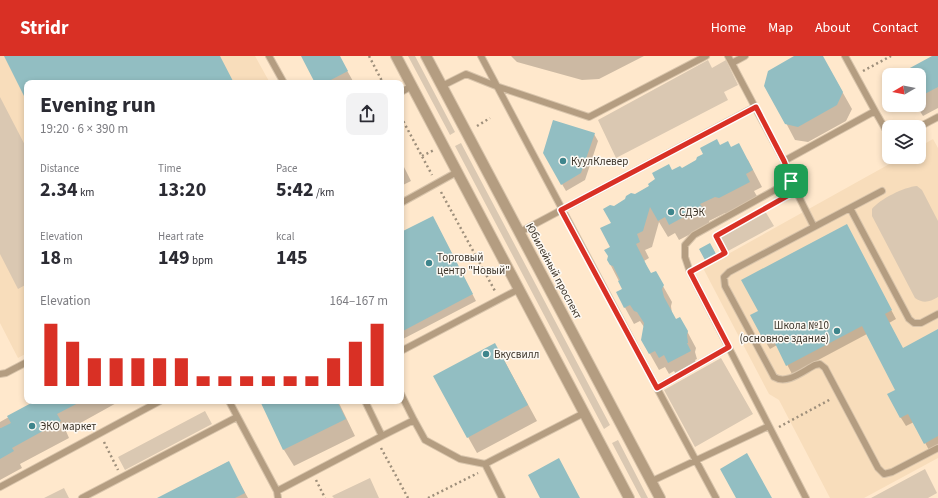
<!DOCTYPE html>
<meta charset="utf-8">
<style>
:root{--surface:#fff;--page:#f2f2f3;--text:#2b2b33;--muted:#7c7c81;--accent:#d93025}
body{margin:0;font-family:"Source Sans 3",sans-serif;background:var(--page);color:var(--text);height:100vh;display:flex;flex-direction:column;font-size:15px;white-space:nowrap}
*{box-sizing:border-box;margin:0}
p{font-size:13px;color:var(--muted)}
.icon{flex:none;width:22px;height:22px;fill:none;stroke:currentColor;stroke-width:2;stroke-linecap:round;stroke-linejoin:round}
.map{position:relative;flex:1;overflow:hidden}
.panel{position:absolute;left:24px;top:24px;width:380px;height:324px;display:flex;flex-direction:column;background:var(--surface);border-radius:8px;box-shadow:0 2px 6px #0003}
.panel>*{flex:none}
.needle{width:26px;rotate:261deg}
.fabs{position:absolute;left:882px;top:12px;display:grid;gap:8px}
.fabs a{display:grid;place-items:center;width:44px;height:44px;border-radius:8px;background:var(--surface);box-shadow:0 2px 6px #0003;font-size:20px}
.pin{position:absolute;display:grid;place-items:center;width:34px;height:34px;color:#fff;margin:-17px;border-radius:8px;box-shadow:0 2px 6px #0006}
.round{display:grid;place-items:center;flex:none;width:42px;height:42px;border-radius:8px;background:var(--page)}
.overview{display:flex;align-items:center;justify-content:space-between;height:68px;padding:0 16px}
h1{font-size:22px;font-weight:700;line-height:30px}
.figures{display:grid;grid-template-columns:repeat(3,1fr);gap:6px;height:68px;padding:4px 16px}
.figures div{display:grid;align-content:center}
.figures b{font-size:20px;font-weight:700}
.figures small{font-size:11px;font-weight:400}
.figures p{font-size:11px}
.chart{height:112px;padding:8px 16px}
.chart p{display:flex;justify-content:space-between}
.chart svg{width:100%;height:72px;margin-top:4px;stroke:var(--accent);stroke-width:6}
header{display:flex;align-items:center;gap:24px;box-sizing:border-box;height:56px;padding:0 20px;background:var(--accent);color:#fff}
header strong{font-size:19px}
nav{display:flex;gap:22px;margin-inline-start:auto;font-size:14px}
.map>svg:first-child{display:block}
.built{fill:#f8ddbb}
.green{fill:#dac8b2}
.shadow{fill:#0003}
.building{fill:#92bec2}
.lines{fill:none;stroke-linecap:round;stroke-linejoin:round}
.service-casing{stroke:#d8c4ab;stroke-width:8}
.tertiary-casing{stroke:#d8c4ab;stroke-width:12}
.path{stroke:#9e8f7b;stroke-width:2.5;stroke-dasharray:2 3;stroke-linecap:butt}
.service{stroke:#b49d81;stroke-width:6}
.tertiary{stroke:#b49d81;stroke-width:10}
.route-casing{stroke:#fff;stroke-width:8}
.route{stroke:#d93025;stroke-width:5}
.poi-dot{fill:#3e858c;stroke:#fdf9f3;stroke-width:1.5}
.labels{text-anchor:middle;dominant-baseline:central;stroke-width:3;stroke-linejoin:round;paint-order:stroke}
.poi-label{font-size:11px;fill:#3c3429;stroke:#fdf9f3;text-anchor:start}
.street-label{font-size:11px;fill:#3c3429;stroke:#fdf9f3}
</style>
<header>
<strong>Stridr</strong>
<nav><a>Home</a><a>Map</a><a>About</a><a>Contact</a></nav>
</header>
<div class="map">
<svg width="938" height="442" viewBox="0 0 938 442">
<rect width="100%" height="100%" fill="#ffe8cc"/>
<path class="built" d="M0,0H255L270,27H27V297L18,302L0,267Z
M933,83L938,92V402L864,442H830L779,344L769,338L703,212L902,101H919V91Z"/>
<path class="green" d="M408,0H415L455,76L450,79Z
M708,4L712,12L726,4L738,29L724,36L728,44L616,102L598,64Z
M0,41L27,93V228L18,233L0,198Z
M461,87L610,369L604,373L455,90Z
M917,130L922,134L938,165V241C929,246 924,248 915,242L872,160V153C880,143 904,131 917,130Z
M765,155L774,170L728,195L720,180Z
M721,302L753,358L695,391L664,334Z
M205,355L212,368L125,414L118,401Z
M618,384L648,442H641L612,387Z
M925,413L937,437L928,442H871Z
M370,422L379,442H334L332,440Z
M64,432L69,442H44Z"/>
<path class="shadow" d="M302,0H339L354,27H316Z
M511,0H644L599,23L582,24L517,6Z
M796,0H822L852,53L846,65L808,86L795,84L786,67Z
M935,0H938V52L923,60L916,49H919V19H900Z
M594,78L598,85L585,124L566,135L544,97Z
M720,90L731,92L748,104L762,131L754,135L758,142L728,158L725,157L709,165L710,168L679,184L675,177L668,181L659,166L652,191L645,194L649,202L644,205L651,219L655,216L672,246L671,250L672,258L676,264L680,262L696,292L695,296L697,303L695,304L699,311L678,322L674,315L669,318L665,311L659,314L650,298L644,271L640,265L634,268L617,237L623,233L608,204L612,191L614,151L635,139L672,116L682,113Z
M401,105L411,125L401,130Z
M436,167L476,245L401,284V177Z
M851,178L896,263L889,267L903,293L938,275V391L930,396L914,366L906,370L901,362L889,339L897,335L867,278L792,318L777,289L770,293L765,285L759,256Z
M710,188L717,200L707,206L700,194Z
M504,304L537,365L477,397L468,381Z
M37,345H120L66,375L69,382L20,408L22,412L0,424V366Z
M261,345H338L355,380L294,410L284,394Z
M228,406L248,442H159Z"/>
<path class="building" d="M4,0H220L234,27H27V46Z
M301,0H340L348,15L325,27H315Z
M794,0H823L843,36L837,49L798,71L785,68L764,30L768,15Z
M932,0H938V31L919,41V19H897Z
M553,64L595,77L581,117L561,129L543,97Z
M717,83L720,89L728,85L731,91L739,87L753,114L746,118L750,126L719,142L715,141L700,148L702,151L669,169L665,161L658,165L650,151L643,175L637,178L640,186L636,188L647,210L651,217L656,215L664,229L662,233L664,241L676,263L680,261L688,275L687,279L688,287H687L691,295L668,307L664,299L659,302L655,295L649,298L641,284L644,267L637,256L634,255L630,249L624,252L616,236L622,233L618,225L620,224L613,210L610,209L607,204L608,200L604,194L610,191L600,172L611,167L603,153L610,149L614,150L625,143L626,140L631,137L635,138L649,130L648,128L655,123L652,117L669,108L672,114L680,110L682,112L696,104L697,101L703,98L700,92Z
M433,160L473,238L401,276V176Z
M847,168L892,254L885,258L903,292L938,273V380L924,388L908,358L900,362L887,338L895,334L862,270L786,310L772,281L764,285L750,259L758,255L741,224Z
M710,187L716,198L705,204L699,193Z
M495,287L528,349L467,382L433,320Z
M35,345H82L57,358L61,365L12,392L14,395L0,403V372H1L11,367L7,360Z
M260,345H337L346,363L283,394Z
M747,397L772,442H736L720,413Z
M559,402L580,442H540L528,419Z
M229,405L245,437L235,442H157Z"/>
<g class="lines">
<g class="service-casing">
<path id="service" d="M269,0L284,27
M481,0L657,332L729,291
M728,0L755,51
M732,7L745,0
M442,30L466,18L496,30L589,61L706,0
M401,36L412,30
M875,55L887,76L889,78
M919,71L938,61
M784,105L875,55L845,0
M791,125L814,171L729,216L724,221L725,230L774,321C787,329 803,315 815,309L820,308L825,312L878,412L884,418L892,416L938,392
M401,147L457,116
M850,152L909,263L914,267H921L938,258
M814,171L882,135
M520,176L755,51L784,105L791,125L694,179L685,189V201L690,216L769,370
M401,295L519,233
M0,318L6,317L27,306
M657,332L716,442
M401,338L414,364L425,384L460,403L485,408L584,357
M229,345L277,435L278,442
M382,380L414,364
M485,408L502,442
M652,425L769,370L806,442
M0,431L160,345
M277,435L382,380L365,345
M82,442L237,361"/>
</g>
<g class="tertiary-casing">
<path id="tertiary" d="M396,0L629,442
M426,0L660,442"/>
</g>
<path class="path" d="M369,0L383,27
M863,15L891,0
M401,61L432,119
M477,70L490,62
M422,100L434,94
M441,136L495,235
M698,212L725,197L716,179L718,178
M779,371L831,343
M104,386L118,414
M381,392L408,442
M316,424L325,442
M428,442L478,417"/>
<use href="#service" class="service"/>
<use href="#tertiary" class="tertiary"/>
</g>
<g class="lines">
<g class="route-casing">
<path id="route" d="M756,51L784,105L796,135L716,180L725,197L690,216L729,291L657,332L561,154Z"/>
</g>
<use href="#route" class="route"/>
</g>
<g class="poi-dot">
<circle cx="563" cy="105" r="4"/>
<circle cx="671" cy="156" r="4"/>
<circle cx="429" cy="207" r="4"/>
<circle cx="837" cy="275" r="4"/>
<circle cx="486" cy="298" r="4"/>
<circle cx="32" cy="370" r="4"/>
</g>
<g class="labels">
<g class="poi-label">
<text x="571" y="105">КуулКлевер</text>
<text x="679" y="156">СДЭК</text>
<text x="437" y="201">Торговый<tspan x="437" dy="13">центр "Новый"</tspan></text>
<text x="829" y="269" text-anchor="end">Школа №10<tspan x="829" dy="13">(основное здание)</tspan></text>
<text x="494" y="298">Вкусвилл</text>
<text x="40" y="370">ЭКО маркет</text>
</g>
<g class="street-label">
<text transform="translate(554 215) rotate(62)">Юбилейный проспект</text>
</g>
</g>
</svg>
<div class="fabs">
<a><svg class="needle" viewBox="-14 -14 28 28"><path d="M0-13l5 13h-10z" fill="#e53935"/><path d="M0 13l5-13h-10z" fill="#7c7c81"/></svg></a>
<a><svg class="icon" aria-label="layers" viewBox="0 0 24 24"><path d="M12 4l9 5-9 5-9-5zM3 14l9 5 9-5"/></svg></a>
</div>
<div class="pin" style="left:791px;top:125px;background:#1e9e55"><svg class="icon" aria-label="arrive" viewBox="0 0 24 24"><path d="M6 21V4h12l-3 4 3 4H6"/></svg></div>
<section class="panel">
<div class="overview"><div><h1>Evening run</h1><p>19:20 · 6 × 390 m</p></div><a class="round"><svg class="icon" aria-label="share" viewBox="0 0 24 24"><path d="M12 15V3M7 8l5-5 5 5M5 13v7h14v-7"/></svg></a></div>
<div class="figures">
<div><p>Distance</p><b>2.34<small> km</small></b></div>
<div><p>Time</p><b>13:20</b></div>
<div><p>Pace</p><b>5:42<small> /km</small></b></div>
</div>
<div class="figures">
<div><p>Elevation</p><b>18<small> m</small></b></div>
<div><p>Heart rate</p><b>149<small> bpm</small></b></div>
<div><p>kcal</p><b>145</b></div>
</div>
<div class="chart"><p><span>Elevation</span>164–167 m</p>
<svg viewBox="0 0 160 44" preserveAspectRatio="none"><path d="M5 44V6M15 44V17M25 44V27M35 44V27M45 44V27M55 44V27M65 44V27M75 44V38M85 44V38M95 44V38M105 44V38M115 44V38M125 44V38M135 44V27M145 44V17M155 44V6"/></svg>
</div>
</section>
</div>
